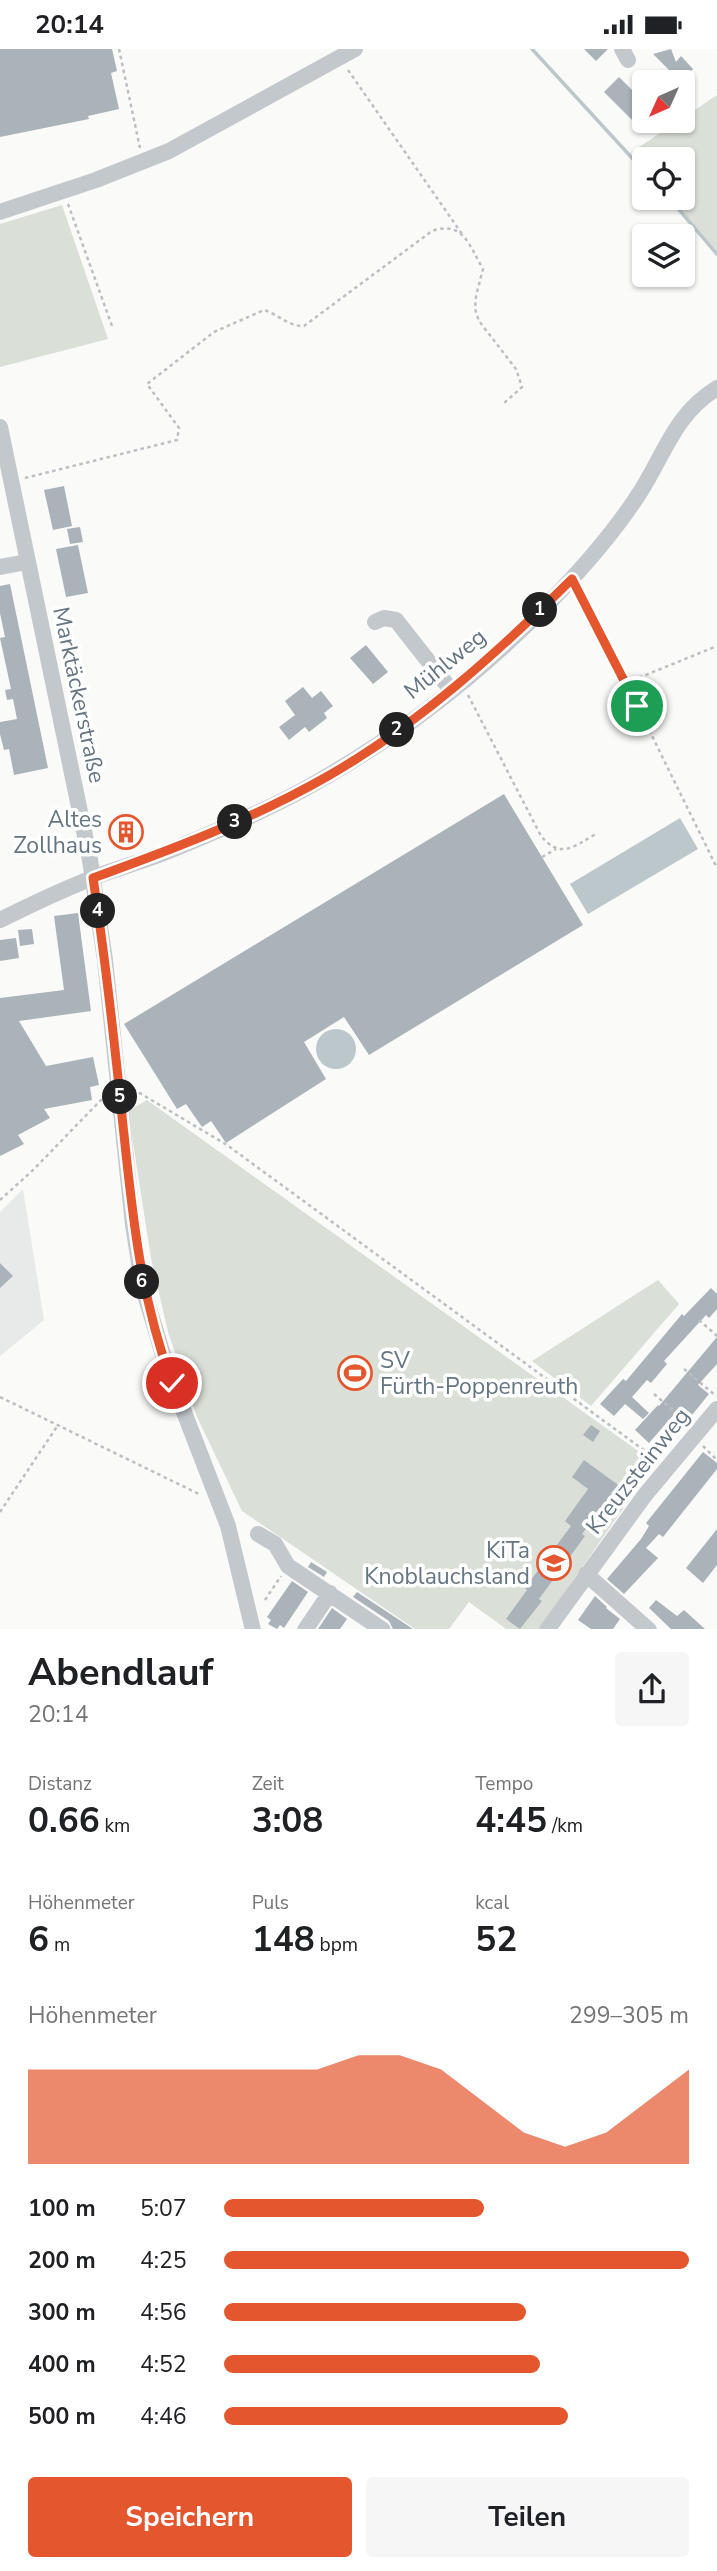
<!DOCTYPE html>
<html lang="de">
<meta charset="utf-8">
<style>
:root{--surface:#fff;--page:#f6f6f6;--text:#202124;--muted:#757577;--accent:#e4572e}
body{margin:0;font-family:"Nunito Sans",sans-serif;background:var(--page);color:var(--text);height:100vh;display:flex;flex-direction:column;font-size:26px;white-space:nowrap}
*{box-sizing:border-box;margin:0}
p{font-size:23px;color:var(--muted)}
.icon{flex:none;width:38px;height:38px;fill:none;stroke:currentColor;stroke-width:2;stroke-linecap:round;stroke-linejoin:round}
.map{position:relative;height:1580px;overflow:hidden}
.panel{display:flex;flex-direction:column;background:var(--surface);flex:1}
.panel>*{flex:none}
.needle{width:46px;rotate:225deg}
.controls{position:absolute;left:632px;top:21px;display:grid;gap:14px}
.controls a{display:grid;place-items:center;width:63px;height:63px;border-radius:7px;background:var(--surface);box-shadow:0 2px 5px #0004;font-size:35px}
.pin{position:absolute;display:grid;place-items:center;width:60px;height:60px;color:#fff;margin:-30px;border:4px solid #fff;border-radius:50%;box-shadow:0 2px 7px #0007}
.km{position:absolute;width:35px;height:35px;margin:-18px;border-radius:50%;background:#222;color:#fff;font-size:19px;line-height:35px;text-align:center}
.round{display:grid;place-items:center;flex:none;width:74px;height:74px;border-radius:7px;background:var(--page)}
.overview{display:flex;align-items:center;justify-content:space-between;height:119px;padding:0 28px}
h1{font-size:38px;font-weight:700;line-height:52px}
.metrics{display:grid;grid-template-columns:repeat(3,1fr);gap:10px;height:119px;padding:7px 28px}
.metrics div{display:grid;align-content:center}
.metrics b{font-size:35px;font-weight:700}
.metrics small{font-size:19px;font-weight:400}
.metrics p{font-size:19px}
.chart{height:196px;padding:14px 28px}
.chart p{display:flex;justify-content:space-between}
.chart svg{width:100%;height:126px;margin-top:7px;fill:var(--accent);opacity:.7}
.button{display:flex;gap:14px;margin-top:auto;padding:14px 28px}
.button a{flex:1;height:80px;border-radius:7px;background:var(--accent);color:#fff;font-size:28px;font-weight:700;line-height:80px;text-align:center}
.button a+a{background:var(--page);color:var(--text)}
ul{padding:0 28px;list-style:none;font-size:23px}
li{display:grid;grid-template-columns:112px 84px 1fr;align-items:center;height:52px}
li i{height:18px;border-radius:9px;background:var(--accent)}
.status{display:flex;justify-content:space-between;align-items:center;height:49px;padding:0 35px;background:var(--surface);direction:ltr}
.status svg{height:19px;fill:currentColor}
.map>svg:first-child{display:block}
.built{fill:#e8e9e9}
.green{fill:#dadfd7}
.water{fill:#bbc7cb}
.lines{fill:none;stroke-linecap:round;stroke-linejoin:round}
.stream{stroke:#bbc7cb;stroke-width:3.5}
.building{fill:#aab3b9}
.path{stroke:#bbbfc2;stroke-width:2.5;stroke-dasharray:3.5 3.5;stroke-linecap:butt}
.minor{stroke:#c3c8cc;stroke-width:16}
.route-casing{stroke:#fff;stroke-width:14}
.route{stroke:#e4572e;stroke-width:9}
.labels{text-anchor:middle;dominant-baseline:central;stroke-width:7;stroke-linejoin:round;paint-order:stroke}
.street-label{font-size:23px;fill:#657683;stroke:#fff}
.poi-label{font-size:23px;fill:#657683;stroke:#fff;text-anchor:end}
</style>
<div class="status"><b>20:14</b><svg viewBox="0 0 49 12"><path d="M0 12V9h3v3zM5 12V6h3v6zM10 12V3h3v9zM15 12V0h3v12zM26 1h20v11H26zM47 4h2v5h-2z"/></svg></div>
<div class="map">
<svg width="717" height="1581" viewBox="0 0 717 1581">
<rect width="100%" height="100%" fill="#fafaf8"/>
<path class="built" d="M23,1140L44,1271L0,1307V1163Z"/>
<path class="green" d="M717,46V202L671,149H682V110H644V118L631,103L679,72H682L683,69Z
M62,156L108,290L0,318V175Z
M147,1051L655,1414L539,1580H506L469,1553L449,1580H415L242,1462L197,1368L168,1283L151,1209L128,1062Z
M658,1231L679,1255L591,1357L532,1312Z"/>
<path class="water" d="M680,769L698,800L588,865L570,835Z
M316 1000a20 20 0 1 1 40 0a20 20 0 1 1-40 0Z"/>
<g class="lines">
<path class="stream" d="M532,0L644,122
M669,149L717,205"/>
</g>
<path class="building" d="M0,0H112L117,22L111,24L119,60L88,67L89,70L0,88Z
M584,0H608L596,12Z
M671,0L676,13L681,7L693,20L682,31L684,36L653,5Z
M619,28L644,53V61L633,72L604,43Z
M64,437L72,477L53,481L44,441Z
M80,478L83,493L70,495L67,480Z
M78,496L88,544L66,548L56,500Z
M10,535L48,719L14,726L9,700L4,701L0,685V673L17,670L13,650L7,651L5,641L11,640L0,589L5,588L0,564V537Z
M366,596L388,623L373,635L350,609Z
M303,638L312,649L321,642L333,657L324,664L327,669L309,683L305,678L289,691L279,678L295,666L285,652Z
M504,745L583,876L369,1006L344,968L304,993L326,1030L226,1094L211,1072L202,1078L186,1055L177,1060L124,975Z
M134,771L138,796L119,799L115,774Z
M78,864L91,962L19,972L46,1017L93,1008L99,1036L90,1038L92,1051L44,1060L50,1069L18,1086L24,1095L0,1107V949L64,941L54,867Z
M32,880L34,895L20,897L18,881Z
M16,889L19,909L0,912V891Z
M0,1214L13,1227L0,1239Z
M711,1239L717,1245V1260L709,1269L706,1266L664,1312L667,1315L651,1334L647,1331L632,1348L649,1364L643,1370L625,1355L614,1367L600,1355L623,1330L626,1332L682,1265L684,1267Z
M717,1288V1315L698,1336L709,1345L688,1371L677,1362L649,1394L635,1381L658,1356L659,1357Z
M591,1376L600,1382L593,1393L583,1386Z
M703,1403L717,1414V1420L663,1488L659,1485L646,1499L658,1509L624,1545L607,1530L641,1490L649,1477L646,1474Z
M584,1411L621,1438L609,1455L606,1453L582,1485L585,1487L539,1550L542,1552L520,1580L506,1570L527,1541L525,1539L571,1477L565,1472L588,1440L572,1428Z
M717,1480V1516L703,1534L686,1519Z
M311,1513L327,1523L324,1528L308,1518Z
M292,1532L308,1543L284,1579L280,1576L277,1580L268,1575L271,1571L267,1568Z
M357,1543L413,1580H393L389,1572L353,1548Z
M595,1547L607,1558L606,1559L620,1570L613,1580H591L578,1571Z
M656,1551L677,1567L684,1561L705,1580H671L649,1559Z
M332,1559L347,1570L340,1580H318Z"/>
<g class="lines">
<path class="path" d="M119,0L140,99
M348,21L462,185
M68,155L112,277
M25,429L177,391L179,379L147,335L214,283L264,261C277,265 290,278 304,277L432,182C463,171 469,196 483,220L476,247L475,260L479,272L516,320L522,338L503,355
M579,544L626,634L717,819
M626,634L717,597
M468,646L541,787C561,811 574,797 596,785
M542,808L556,800
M133,1040L227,1096L656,1410
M0,1151L32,1122L106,1046
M699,1271L717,1287
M684,1320L716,1347
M654,1345L689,1375
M0,1348L201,1446
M703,1397L717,1411
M0,1463L58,1376
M265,1551L281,1527"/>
<path class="minor" d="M622,0L628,11
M0,163L96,131L169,102L355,0
M0,378L90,811L105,911L133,1176L143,1239L167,1319L228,1477L253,1581
M0,518L27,513
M375,573L384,569L396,571L451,641
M0,871C30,856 60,842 92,829C121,818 152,810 181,797C231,776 283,754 329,726C391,690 450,646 503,598C552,553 600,504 637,448C664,408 673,366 717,339
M258,1485L275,1495L288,1517L383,1581
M586,1525L649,1581
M305,1581L330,1544
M547,1581L645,1446L717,1360"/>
</g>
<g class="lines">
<g class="route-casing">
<path id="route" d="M172,1334C139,1244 132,1161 122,1067C114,988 105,908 93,829C173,800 253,770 328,727C419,675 497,604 572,530L637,657"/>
</g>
<use href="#route" class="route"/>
</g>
<defs>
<g id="building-ring" transform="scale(1.75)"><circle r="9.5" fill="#fff" stroke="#e4572e" stroke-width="1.5"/><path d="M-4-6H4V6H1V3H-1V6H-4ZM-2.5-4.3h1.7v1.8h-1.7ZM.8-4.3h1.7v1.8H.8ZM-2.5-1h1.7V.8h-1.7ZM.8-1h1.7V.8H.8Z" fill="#e4572e"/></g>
<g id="stadium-ring" transform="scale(1.75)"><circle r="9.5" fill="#fff" stroke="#e4572e" stroke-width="1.5"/><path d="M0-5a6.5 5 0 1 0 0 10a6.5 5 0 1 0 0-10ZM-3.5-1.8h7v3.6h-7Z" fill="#e4572e"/></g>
<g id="school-ring" transform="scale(1.75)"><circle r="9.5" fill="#fff" stroke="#e4572e" stroke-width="1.5"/><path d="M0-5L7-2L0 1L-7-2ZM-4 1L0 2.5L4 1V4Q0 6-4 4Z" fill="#e4572e"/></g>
</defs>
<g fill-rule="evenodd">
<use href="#building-ring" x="126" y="783"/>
<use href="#stadium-ring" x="355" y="1324"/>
<use href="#school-ring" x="554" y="1514"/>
</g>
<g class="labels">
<g class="street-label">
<text transform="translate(445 615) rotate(-39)">Mühlweg</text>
<text transform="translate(79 646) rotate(78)">Marktäckerstraße</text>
<text transform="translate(638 1422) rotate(-52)">Kreuzsteinweg</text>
</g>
<g class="poi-label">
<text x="102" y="770">Altes<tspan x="102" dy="26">Zollhaus</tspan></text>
<text x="380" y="1311" text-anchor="start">SV<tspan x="380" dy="26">Fürth-Poppenreuth</tspan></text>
<text x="530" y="1501">KiTa<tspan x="530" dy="26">Knoblauchsland</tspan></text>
</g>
</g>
</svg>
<div class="controls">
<a><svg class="needle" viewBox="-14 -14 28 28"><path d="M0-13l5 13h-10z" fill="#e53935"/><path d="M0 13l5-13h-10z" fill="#757577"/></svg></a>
<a><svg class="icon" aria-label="locate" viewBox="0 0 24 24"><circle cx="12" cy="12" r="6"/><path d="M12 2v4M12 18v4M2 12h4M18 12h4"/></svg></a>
<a><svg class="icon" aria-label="layers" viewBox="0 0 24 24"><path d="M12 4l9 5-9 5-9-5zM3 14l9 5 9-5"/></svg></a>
</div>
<div class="pin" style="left:637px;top:657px;background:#1e9e55"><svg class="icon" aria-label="arrive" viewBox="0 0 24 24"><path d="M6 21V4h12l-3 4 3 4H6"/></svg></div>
<div class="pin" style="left:172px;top:1334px;background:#d93025"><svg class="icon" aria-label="check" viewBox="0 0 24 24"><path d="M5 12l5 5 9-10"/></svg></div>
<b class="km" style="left:540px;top:561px">1</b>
<b class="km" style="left:397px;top:681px">2</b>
<b class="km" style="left:235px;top:773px">3</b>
<b class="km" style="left:98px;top:862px">4</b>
<b class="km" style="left:120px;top:1048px">5</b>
<b class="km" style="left:142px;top:1233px">6</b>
</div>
<section class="panel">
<div class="overview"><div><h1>Abendlauf</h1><p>20:14</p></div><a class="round"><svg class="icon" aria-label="share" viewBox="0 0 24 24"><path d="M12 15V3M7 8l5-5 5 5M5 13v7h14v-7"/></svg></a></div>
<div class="metrics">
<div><p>Distanz</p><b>0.66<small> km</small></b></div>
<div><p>Zeit</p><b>3:08</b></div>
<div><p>Tempo</p><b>4:45<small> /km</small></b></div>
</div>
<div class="metrics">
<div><p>Höhenmeter</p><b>6<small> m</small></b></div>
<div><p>Puls</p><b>148<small> bpm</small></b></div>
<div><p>kcal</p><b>52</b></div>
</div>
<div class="chart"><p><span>Höhenmeter</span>299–305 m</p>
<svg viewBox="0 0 160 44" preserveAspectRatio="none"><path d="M0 44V11L10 11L20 11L30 11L40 11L50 11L60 11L70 11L80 6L90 6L100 11L110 22L120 33L130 38L140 33L150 22L160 11V44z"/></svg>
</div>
<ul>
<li><b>100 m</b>5:07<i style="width:56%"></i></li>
<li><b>200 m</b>4:25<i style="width:100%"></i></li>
<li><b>300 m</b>4:56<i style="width:65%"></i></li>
<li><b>400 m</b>4:52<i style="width:68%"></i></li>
<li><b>500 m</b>4:46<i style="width:74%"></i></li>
</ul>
<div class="button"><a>Speichern</a><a>Teilen</a></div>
</section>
